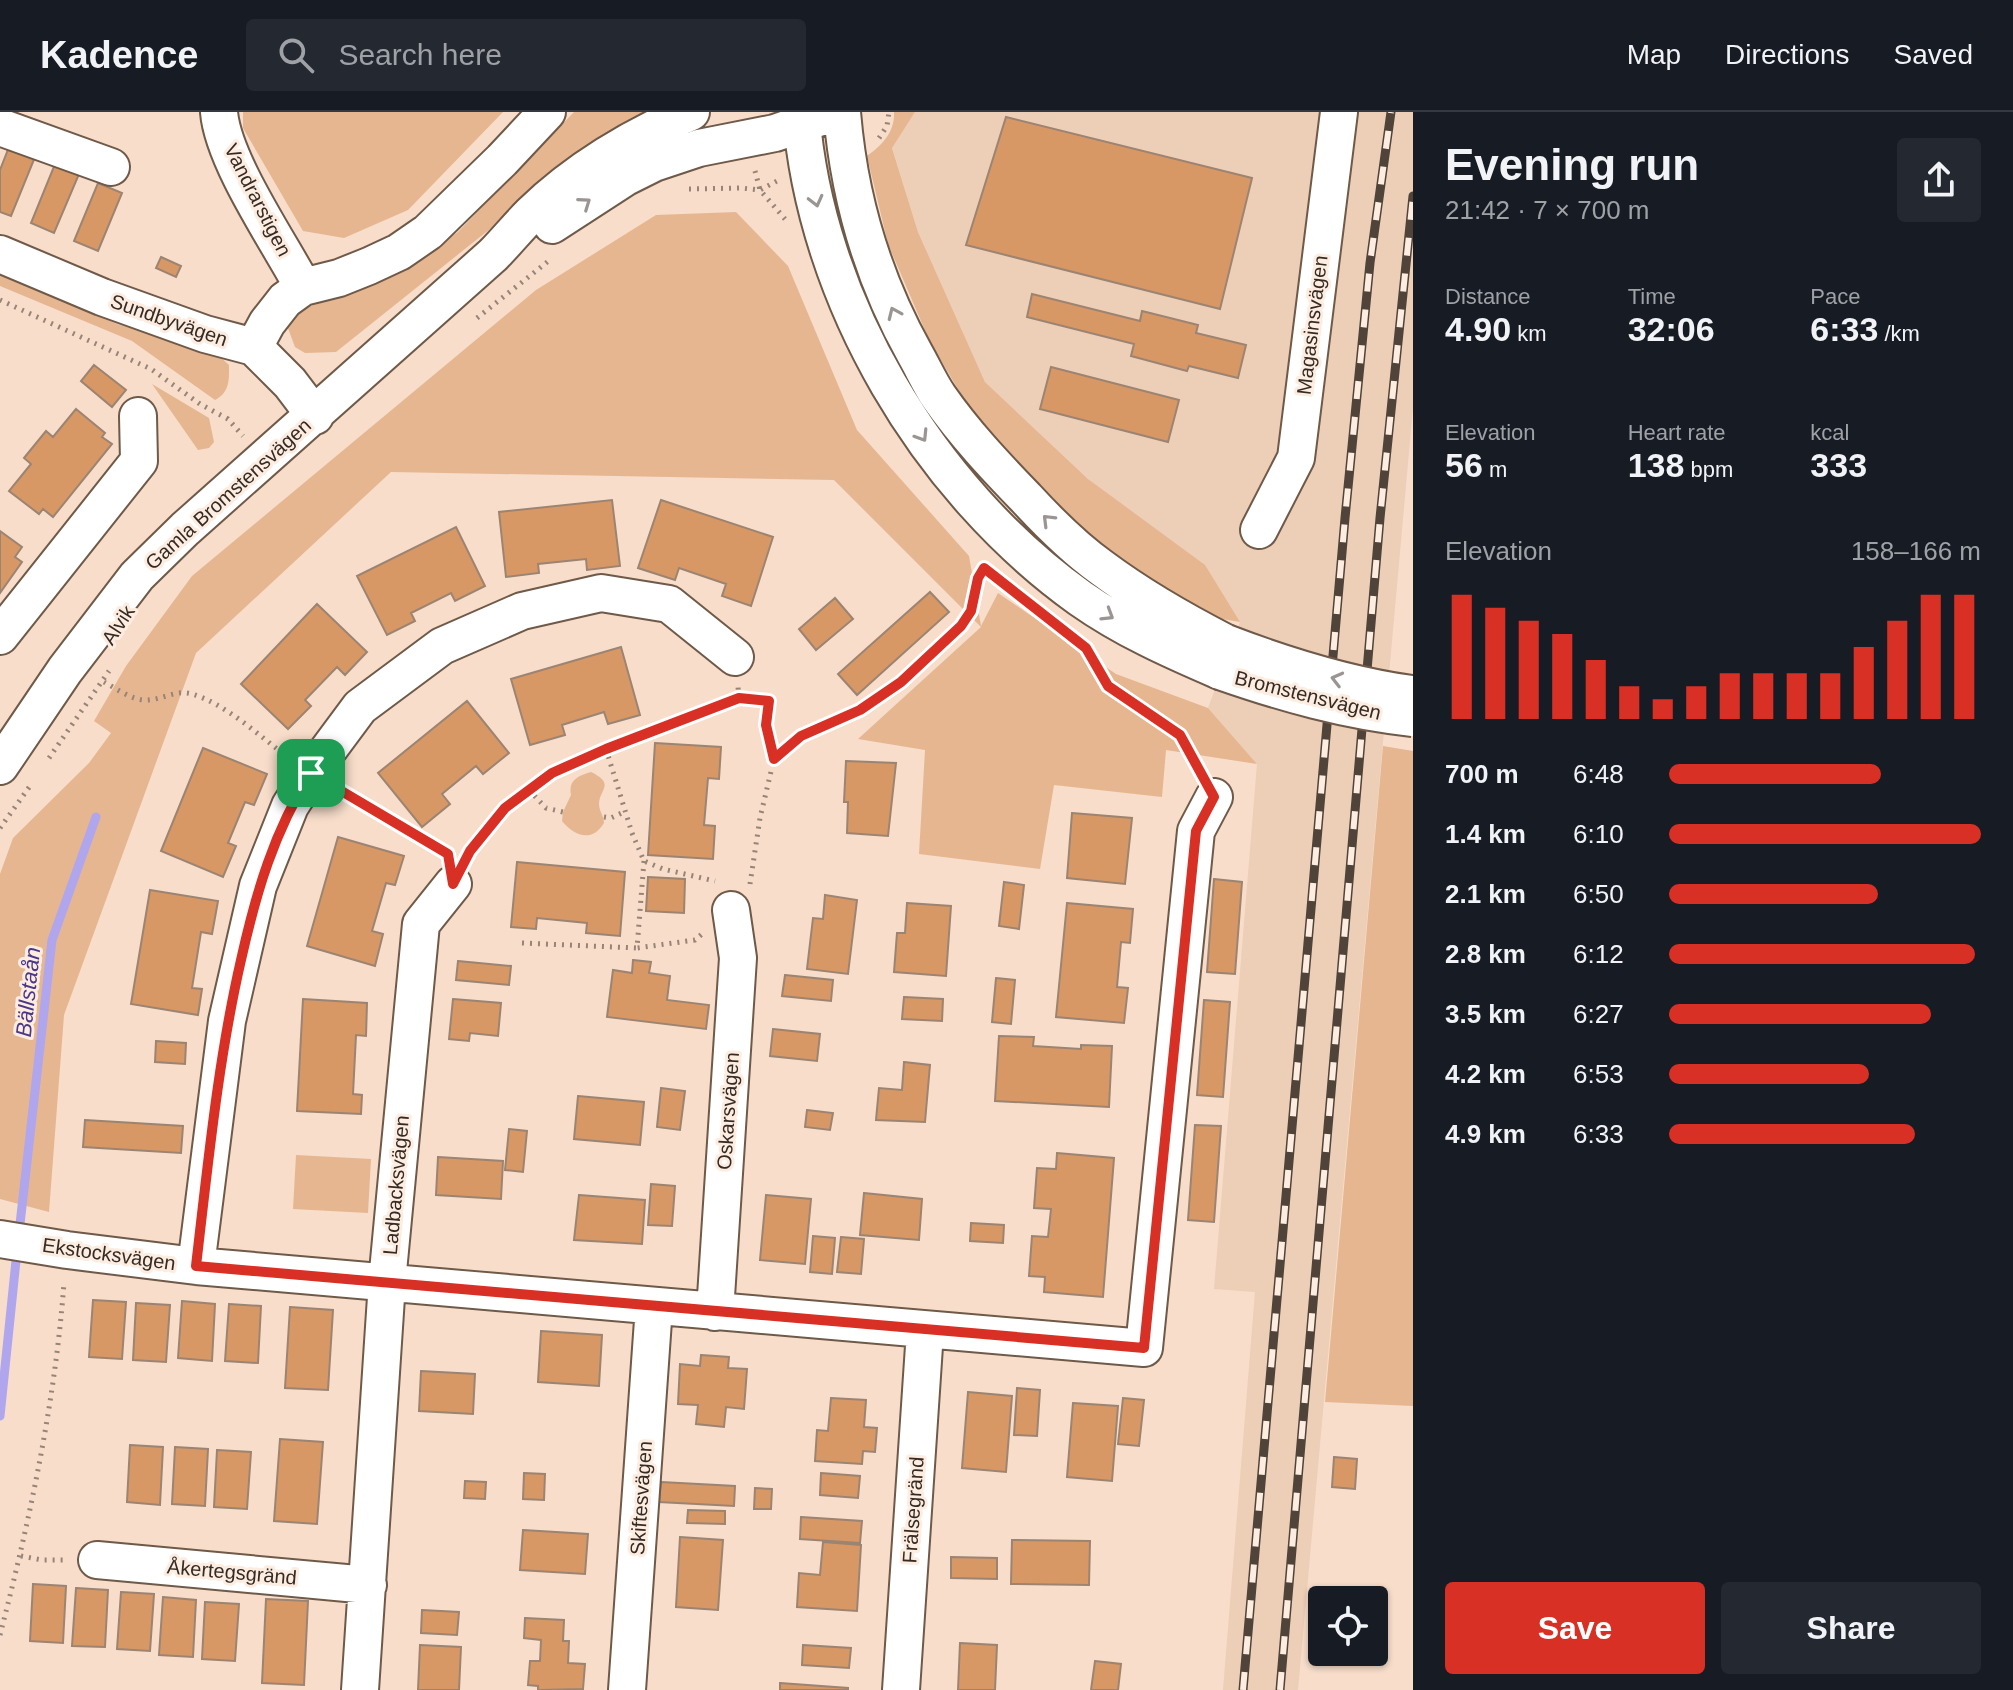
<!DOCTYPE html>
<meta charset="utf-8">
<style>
:root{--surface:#171b24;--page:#242831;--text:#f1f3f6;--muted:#9ea1a6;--line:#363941;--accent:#d93025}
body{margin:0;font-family:Helvetica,sans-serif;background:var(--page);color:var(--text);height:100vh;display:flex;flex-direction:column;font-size:30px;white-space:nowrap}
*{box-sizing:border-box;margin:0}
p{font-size:26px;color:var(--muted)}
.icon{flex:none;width:44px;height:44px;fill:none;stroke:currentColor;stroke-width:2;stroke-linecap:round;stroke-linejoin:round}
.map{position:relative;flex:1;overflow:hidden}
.side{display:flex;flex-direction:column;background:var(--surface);width:600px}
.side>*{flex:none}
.fabs{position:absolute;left:1308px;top:1474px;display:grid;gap:16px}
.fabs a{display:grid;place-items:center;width:80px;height:80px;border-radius:8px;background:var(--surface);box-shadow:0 2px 6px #0004;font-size:40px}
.pin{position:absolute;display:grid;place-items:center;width:68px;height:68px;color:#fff;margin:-34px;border-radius:16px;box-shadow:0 4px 12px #0006}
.round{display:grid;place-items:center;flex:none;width:84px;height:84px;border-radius:8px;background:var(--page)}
.overview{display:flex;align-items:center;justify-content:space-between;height:136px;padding:0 32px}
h1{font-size:44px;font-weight:700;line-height:60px}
.stats{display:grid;grid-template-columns:repeat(3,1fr);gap:12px;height:136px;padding:8px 32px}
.stats div{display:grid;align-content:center}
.stats b{font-size:34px;font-weight:700}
.stats small{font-size:22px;font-weight:400}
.stats p{font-size:22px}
.chart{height:224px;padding:16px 32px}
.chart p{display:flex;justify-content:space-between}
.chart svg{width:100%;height:144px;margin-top:8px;stroke:var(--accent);stroke-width:6}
.button{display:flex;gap:16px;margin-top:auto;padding:16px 32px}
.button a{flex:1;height:92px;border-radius:8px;background:var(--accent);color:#fff;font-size:32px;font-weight:700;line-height:92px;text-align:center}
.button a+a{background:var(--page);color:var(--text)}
ul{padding:0 32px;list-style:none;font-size:26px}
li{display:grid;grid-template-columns:128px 96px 1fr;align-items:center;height:60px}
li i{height:20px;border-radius:10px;background:var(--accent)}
header{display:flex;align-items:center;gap:48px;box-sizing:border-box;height:112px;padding:0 40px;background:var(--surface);border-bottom:2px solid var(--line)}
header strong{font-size:38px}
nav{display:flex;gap:44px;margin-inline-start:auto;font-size:28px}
.search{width:560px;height:72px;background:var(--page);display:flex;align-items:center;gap:20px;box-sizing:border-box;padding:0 28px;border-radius:8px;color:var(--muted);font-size:30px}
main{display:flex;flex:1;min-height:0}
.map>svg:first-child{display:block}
.built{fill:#edceb7}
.green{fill:#e6b691}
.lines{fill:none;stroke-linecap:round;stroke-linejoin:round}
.stream{stroke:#b0a6ed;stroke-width:9}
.building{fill:#d89866;stroke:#9c8472;stroke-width:2}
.minor-casing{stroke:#6f5948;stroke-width:40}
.path{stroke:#968477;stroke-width:5;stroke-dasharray:2 6;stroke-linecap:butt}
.minor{stroke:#fff;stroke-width:36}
.rail-casing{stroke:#4f433a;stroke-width:9}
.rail{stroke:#fdede1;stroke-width:6;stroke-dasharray:18;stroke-linecap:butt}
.minor-bridge-casing{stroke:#6f5948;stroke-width:40;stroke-linecap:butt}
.minor-bridge{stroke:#fff;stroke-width:36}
.oneway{stroke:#9a9592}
.route-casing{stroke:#fff;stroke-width:16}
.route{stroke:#d93025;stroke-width:10}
.labels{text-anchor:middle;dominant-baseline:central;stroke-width:6;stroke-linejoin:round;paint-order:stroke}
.street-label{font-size:20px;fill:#352b24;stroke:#fdede1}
.water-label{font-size:22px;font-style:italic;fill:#4a3789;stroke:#fdede1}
</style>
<header>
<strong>Kadence</strong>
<div class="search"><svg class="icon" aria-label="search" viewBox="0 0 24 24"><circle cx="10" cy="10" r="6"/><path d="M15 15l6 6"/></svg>Search here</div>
<nav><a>Map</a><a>Directions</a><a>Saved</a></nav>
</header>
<main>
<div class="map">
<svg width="1413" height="1578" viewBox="0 0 1413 1578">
<rect width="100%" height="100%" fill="#f7ddca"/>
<path class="built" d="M915,0H1413V295L1298,1578H1223L1255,1180L1214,1177L1257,652L1208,596L1240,510L985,270L918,120L892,35Z"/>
<path class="green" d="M243,0H503L408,98L344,126L303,119L243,16Z
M574,0H666L585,41L336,240L305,241L295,235L286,211L305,196L374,173L458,120Z
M894,0H915L892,36L918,120L985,270L1088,367L1205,453L1240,510L1205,504L1097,435L1030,370L971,299L930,230L888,132L867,44C882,33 895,20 894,0Z
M736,100L788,154L857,318L969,444L981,514L998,481L1116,562L1208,596L1257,652L1166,638L1162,685L1054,673L1040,757L919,742L925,638L858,627L981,515L834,368L391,360L196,541L64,903L49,1100L0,1087V762L13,726L89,651L111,621L94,609L126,554L192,464L536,178L656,103Z
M0,161L117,212L217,242L229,253C229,268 230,280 215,288L132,229L0,174Z
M152,272L209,306L214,330L209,336L198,338Z
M1383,634L1413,639V1294L1325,1290Z
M591,660C616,672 599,678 599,692C599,699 604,704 604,711C592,731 574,724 562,709L563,700L571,683C568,668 578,664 591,660Z
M296,1043L371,1047L368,1101L293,1097Z"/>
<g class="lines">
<path class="stream" d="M19,1121L52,828L96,705
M0,1304L17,1139"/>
</g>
<path class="building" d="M1006,5L1252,66L1220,197L966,133Z
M9,35L35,45L11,104L0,100V58Z
M55,52L79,62L54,121L31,111Z
M98,71L122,81L98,139L74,129Z
M161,145L181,154L176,165L156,156Z
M1032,182L1140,209L1142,199L1198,213L1196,221L1246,233L1238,266L1189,254L1187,259L1131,244L1134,232L1027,205Z
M94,253L126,278L112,295L81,269Z
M1051,255L1179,288L1168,330L1040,297Z
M76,297L105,321L102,325L112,332L53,405L43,397L39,402L9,379L31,352L24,346L46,319L53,325Z
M612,388L620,454L587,458L586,447L538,452L539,461L506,465L499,400Z
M661,388L773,425L751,494L722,484L726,472L679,456L675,468L638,456Z
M456,415L485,474L455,489L451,481L411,501L415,509L387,523L357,464Z
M0,419L22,435L15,445L22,450L0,481Z
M930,480L949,500L857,583L838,562Z
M835,486L853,507L816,538L799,517Z
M317,492L367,540L345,563L337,555L305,588L311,594L288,617L241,572Z
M621,535L640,603L608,612L604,600L562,613L565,623L530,633L511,567Z
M467,589L509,641L483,662L476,654L442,682L450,692L422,715L378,661Z
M655,631L721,635L719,667L708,666L704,713L715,714L713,747L648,743Z
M203,636L267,662L254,693L245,690L228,731L236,734L223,765L161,739Z
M846,649L896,651L888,724L847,721L848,690H844Z
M1072,701L1132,706L1125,772L1067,766Z
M338,725L404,744L395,773L386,771L372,819L383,822L375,854L307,834Z
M517,750L625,760L620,824L586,821L587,811L537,806L536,817L511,815Z
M648,765L685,767L684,801L646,799Z
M1214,767L1242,770L1235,862L1207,860Z
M1004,770L1024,773L1019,817L999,814Z
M150,778L218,789L212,822L201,820L192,876L202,877L198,903L131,892Z
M825,783L857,788L848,862L807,857L813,806L823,807Z
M907,791L951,794L946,864L894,860L897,821H905Z
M1067,791L1133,797L1130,831L1121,830L1117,875L1128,876L1124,911L1056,905Z
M633,848L651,850L649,861L670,864L667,888L709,893L706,917L607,905L613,858L632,861Z
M458,849L511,854L509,873L456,868Z
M785,863L833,868L831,889L782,884Z
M996,866L1015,868L1011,912L992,910Z
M904,885L943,887L942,909L902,907Z
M303,887L367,891L366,924L356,923L353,982L362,983L361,1002L297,999Z
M453,887L501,891L498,924L470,921L469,929L449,927Z
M1204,888L1230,890L1223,985L1197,983Z
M773,917L820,922L817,949L770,944Z
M999,924L1034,925L1033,934L1081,937V933L1112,934L1109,995L995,989Z
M156,929L186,931L185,952L155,950Z
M904,950L930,953L925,1010L876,1008L879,976L902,978Z
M661,976L685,979L680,1018L657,1015Z
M578,984L644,990L640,1033L574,1027Z
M807,998L833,1001L830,1018L805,1015Z
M85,1008L183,1014L181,1041L83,1035Z
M1195,1013L1221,1014L1214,1110L1188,1108Z
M509,1017L527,1019L523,1060L505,1058Z
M1057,1041L1114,1046L1103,1185L1044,1180L1045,1165L1029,1164L1032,1124L1048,1125L1051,1097L1034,1096L1037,1056L1056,1057Z
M438,1045L503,1049L501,1087L436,1083Z
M651,1072L675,1074L672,1114L648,1113Z
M864,1081L922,1087L919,1128L860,1123Z
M579,1083L645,1088L642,1132L574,1128Z
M766,1083L811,1087L805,1152L760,1148Z
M971,1111L1004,1113L1003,1131L970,1129Z
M813,1124L835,1126L832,1162L810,1160Z
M841,1125L864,1127L861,1162L837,1160Z
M93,1188L126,1190L122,1247L89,1245Z
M182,1189L215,1192L212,1249L178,1246Z
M136,1191L170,1193L166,1250L133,1248Z
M229,1192L261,1194L258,1251L225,1249Z
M290,1195L333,1198L328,1278L285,1276Z
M541,1219L602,1223L599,1274L538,1270Z
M701,1243L729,1245L728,1256L747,1257L744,1297L726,1295L724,1315L696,1312L698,1293L678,1292L680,1252L700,1254Z
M421,1259L475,1262L473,1302L419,1299Z
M1017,1276L1040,1278L1037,1324L1014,1323Z
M968,1280L1012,1284L1006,1360L962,1356Z
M831,1286L866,1288L864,1315L877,1316L875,1340L863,1339L862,1352L815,1349L817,1318L828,1319Z
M1123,1286L1144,1288L1139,1334L1118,1332Z
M1073,1291L1118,1294L1112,1369L1067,1365Z
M280,1327L323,1330L317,1412L274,1409Z
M130,1333L163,1335L160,1393L127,1390Z
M175,1335L208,1337L205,1394L172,1392Z
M217,1338L251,1340L247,1397L214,1395Z
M1334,1345L1357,1347L1355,1377L1332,1375Z
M524,1361L545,1362L544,1388L523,1387Z
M821,1361L860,1364L858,1386L820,1383Z
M465,1369L486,1370L485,1387L464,1386Z
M661,1370L735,1374L734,1394L659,1390Z
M755,1376L772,1377L771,1397H754Z
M688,1398L725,1399V1412L687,1411Z
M801,1405L862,1409L860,1431L800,1427Z
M523,1418L588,1422L585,1462L520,1458Z
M680,1425L723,1428L718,1498L676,1495Z
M1012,1428L1090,1429L1089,1473L1011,1472Z
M823,1430L861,1433L857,1499L797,1495L799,1461L820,1463Z
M951,1445L997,1446V1467L951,1466Z
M33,1472L66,1474L63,1531L30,1529Z
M76,1476L108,1478L105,1535L72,1534Z
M121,1480L154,1482L150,1539L117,1537Z
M163,1485L196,1488L193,1545L159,1543Z
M266,1487L308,1489L304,1573L262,1571Z
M205,1490L239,1492L235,1549L202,1547Z
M422,1498L459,1500L457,1523L421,1521Z
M525,1506L564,1508L563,1529H569L568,1551L585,1552L583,1577L538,1578V1574L528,1573L530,1549H540L541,1528L524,1526Z
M960,1531L997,1533L995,1578H958Z
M420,1533L461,1535L459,1578H418Z
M803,1533L851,1536L849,1556L802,1553Z
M1095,1549L1121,1552L1118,1578H1091Z
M780,1571L848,1576V1578H780Z"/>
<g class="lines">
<g class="minor-casing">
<path id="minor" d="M219,0C223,49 279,130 303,175
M801,0C815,188 928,377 1080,486C1124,517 1171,538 1220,559
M842,0C849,86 873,167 915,242C923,256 930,272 939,285C964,321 995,354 1026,386C1049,411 1074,436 1102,456C1141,485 1183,509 1226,531
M0,15L111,55
M552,113L626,65L654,51L699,36L775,21L824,4
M0,142L102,185L205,222L254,235L290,271L315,304
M254,235L267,211L285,188L303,175L339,166L369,154L399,140L428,120L502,48L547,0
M1259,418L1296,346L1339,0
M0,524L139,349L138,304
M0,654L65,558L137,464L185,417L493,143C506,130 518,115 531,102C575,59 634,23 691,0
M0,1127L67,1138L196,1154L1144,1236L1196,719L1214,685
M196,1154L227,909L258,774L290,694L311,661L360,595L442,534L522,499L601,481L669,492L735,545
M715,1200L738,846L731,798
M97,1448L368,1473
M360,1578L387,1170L421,812L453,772
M627,1578L654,1194
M901,1578L925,1219"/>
</g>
<path class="path" d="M879,26L887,14L889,0
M755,59L760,78L785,107
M689,77L741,76L760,78L777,69
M0,188L151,257L200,292L228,307L243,324
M477,206L551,147
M984,456L1007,475
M1069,523L1086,536L1108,574L1180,623L1200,659
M104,570C115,576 131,587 143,588C161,589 175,577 192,582C224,591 260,624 286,644
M739,586L769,589L766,613L774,647
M606,637L632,721L644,749L663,757L715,769
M49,646L109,559
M338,677L447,741
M529,678L546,696L563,700
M604,705L611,706L626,699
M0,716L30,674
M468,743C531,642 641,632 739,586L738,575
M644,749L637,836L695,828L702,822
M750,772L760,706L774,647L801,624L860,598L901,570L961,514L971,499L978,466L989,451
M522,831L637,836
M21,1444L42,1448H67
M0,1523C30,1407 55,1290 64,1171"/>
<use href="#minor" class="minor"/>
<g class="rail-casing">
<path id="rail" d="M1243,1578L1345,406L1370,151L1391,0
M1280,1578L1380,406L1413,84"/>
</g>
<use href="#rail" class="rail"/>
<g class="minor-bridge-casing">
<path id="minor-bridge" d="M1226,531C1286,554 1347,573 1411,582
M1220,559C1283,581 1346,599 1413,606"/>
</g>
<use href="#minor-bridge" class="minor-bridge"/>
</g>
<defs><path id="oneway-chevron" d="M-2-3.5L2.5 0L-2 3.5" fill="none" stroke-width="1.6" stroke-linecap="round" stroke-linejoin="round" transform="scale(2)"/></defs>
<g class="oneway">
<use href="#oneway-chevron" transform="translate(816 89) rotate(76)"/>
<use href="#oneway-chevron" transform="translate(585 91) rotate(-35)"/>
<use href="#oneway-chevron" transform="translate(894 201) rotate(-114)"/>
<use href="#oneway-chevron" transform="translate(922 324) rotate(58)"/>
<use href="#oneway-chevron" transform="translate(1048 408) rotate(-135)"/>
<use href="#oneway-chevron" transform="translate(1108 503) rotate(32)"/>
<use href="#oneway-chevron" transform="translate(1337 567) rotate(-166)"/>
</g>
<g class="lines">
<g class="route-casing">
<path id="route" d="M984,456L1086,536L1108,574L1180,623L1214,685L1196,719L1144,1236L196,1154C208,1052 218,948 241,848C256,781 274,719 311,661L448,742L453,772L470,739L505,696L552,661L606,637L739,586L769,589L766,613L774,647L801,624L860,598L901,570L961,514L971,499L978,466Z"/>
</g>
<use href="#route" class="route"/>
</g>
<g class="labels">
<g class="street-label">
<text transform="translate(258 88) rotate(63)">Vandrarstigen</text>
<text transform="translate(169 208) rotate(19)">Sundbyvägen</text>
<text transform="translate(1312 213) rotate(-83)">Magasinsvägen</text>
<text transform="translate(228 382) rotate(-42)">Gamla Bromstensvägen</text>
<text transform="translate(118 513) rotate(-57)">Alvik</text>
<text transform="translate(1308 583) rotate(14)">Bromstensvägen</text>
<text transform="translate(728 999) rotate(-86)">Oskarsvägen</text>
<text transform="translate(396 1073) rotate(-85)">Ladbacksvägen</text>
<text transform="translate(109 1142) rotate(8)">Ekstocksvägen</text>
<text transform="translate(641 1386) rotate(-86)">Skiftesvägen</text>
<text transform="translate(913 1398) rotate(-86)">Frälsegränd</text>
<text transform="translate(232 1460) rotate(5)">Åkertegsgränd</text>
</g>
<g class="water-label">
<text transform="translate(28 880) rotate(-84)">Bällstaån</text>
</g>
</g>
</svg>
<div class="fabs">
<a><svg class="icon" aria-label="locate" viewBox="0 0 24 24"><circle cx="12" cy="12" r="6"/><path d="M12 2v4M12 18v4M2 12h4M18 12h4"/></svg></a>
</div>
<div class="pin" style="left:311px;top:661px;background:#1e9e55"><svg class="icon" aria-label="arrive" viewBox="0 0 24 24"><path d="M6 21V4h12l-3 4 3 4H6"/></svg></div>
</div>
<section class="side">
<div class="overview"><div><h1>Evening run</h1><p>21:42 · 7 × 700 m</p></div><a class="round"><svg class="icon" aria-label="share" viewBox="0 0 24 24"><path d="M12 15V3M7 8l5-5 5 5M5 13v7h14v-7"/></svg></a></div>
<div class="stats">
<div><p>Distance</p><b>4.90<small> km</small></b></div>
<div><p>Time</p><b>32:06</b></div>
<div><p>Pace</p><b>6:33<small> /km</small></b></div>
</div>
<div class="stats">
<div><p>Elevation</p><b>56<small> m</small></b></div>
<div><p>Heart rate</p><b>138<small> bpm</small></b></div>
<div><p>kcal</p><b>333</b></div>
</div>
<div class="chart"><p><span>Elevation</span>158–166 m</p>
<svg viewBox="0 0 160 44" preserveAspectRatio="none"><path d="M5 44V6M15 44V10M25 44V14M35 44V18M45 44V26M55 44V34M65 44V38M75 44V34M85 44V30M95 44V30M105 44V30M115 44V30M125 44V22M135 44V14M145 44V6M155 44V6"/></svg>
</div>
<ul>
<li><b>700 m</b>6:48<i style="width:68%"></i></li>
<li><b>1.4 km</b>6:10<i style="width:100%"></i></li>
<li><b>2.1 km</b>6:50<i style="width:67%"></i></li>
<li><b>2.8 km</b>6:12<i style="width:98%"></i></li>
<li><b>3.5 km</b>6:27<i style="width:84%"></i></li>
<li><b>4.2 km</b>6:53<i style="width:64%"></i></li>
<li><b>4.9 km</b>6:33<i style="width:79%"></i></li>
</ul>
<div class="button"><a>Save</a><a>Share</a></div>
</section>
</main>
